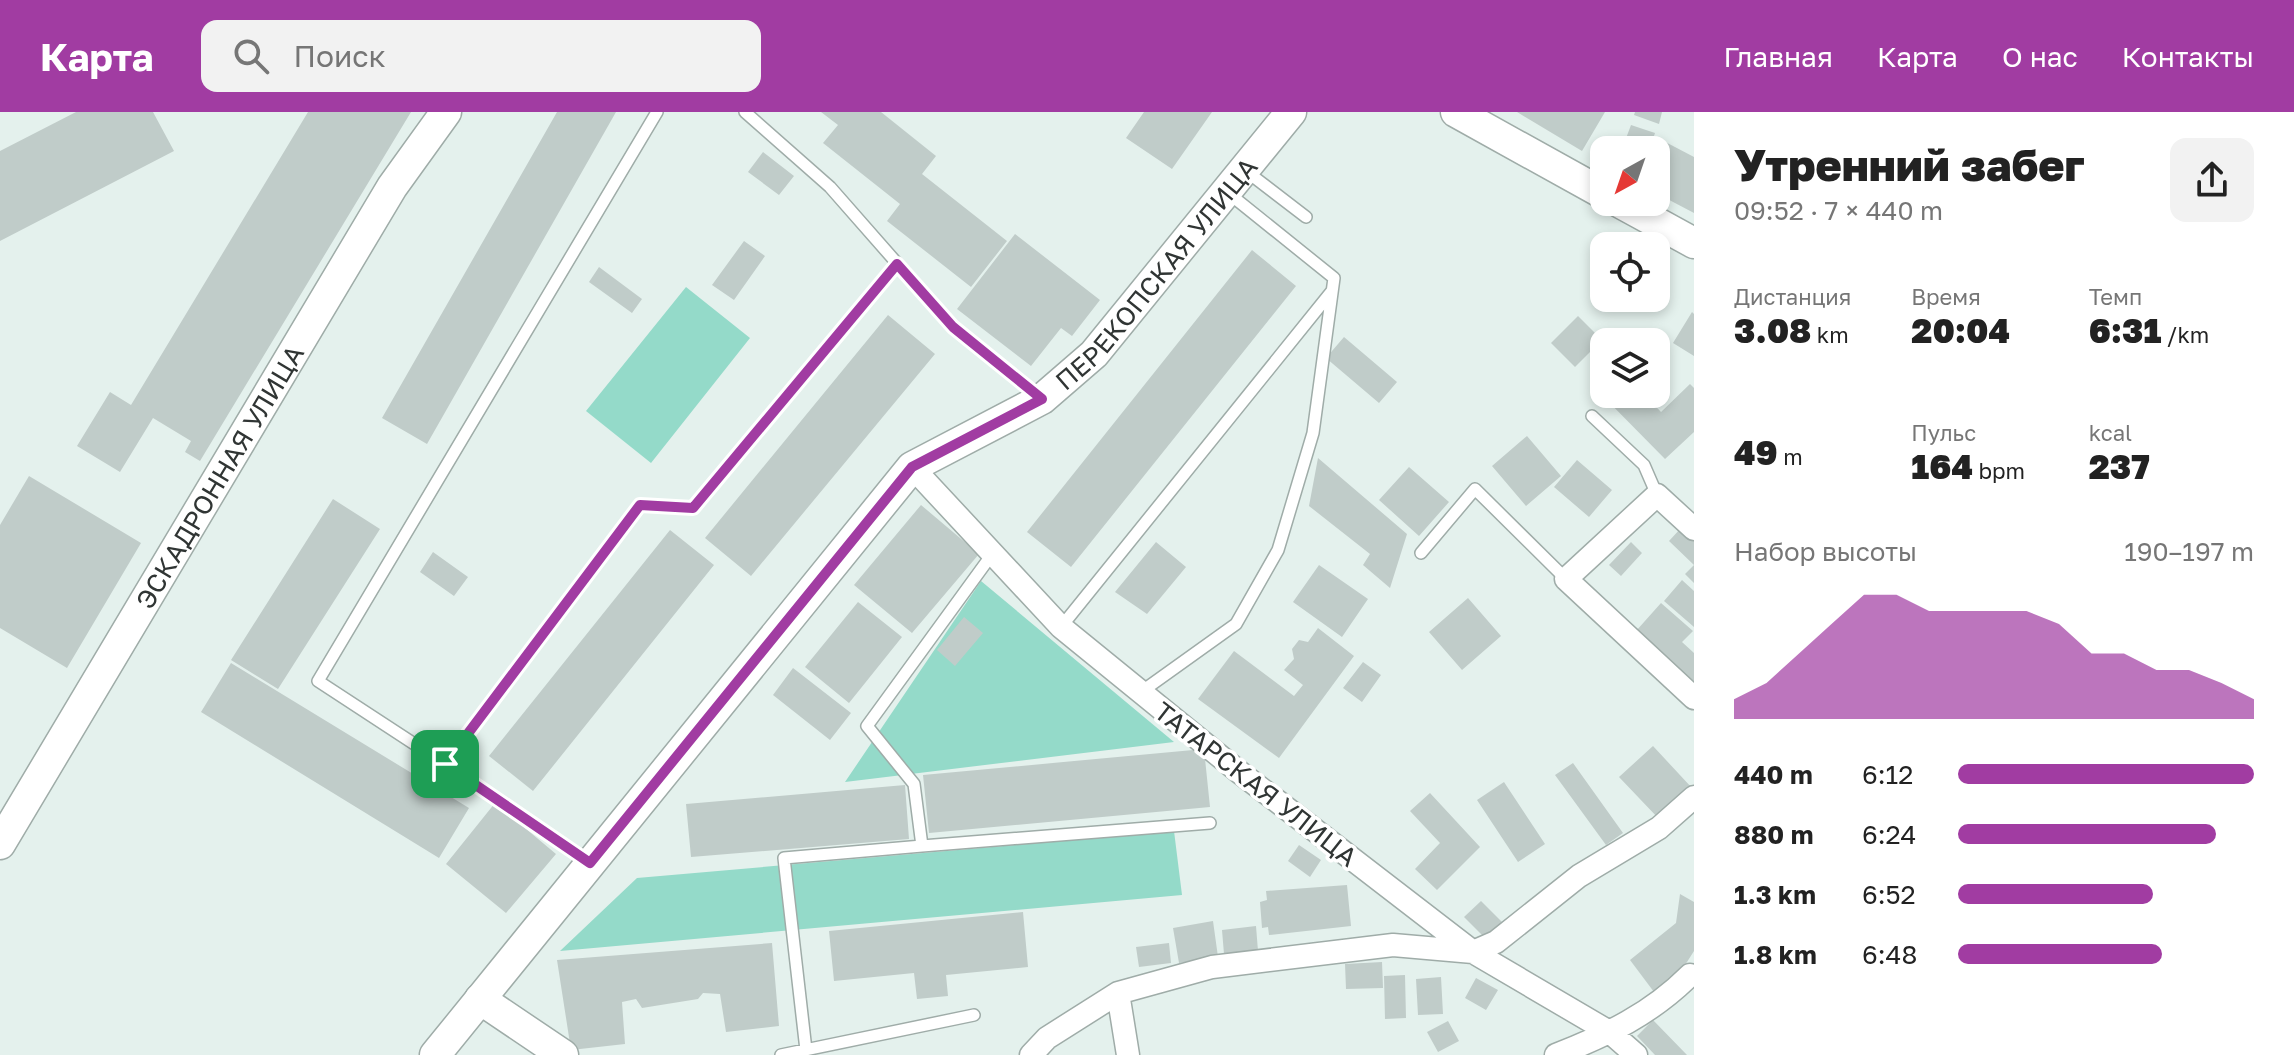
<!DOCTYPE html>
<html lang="ru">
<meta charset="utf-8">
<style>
:root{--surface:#fff;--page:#f2f2f2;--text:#222;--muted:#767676;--accent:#a13ca2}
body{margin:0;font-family:"Golos Text",sans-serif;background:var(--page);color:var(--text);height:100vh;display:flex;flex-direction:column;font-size:30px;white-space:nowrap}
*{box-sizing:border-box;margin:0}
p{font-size:26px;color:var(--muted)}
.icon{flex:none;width:44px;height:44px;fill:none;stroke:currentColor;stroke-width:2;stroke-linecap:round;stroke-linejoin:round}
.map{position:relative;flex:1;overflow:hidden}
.panel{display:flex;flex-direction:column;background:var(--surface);width:600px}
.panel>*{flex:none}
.needle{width:52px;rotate:220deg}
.controls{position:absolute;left:1590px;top:24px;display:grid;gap:16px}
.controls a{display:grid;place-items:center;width:80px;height:80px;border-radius:16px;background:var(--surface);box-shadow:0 4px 12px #0003;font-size:40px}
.pin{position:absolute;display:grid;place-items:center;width:68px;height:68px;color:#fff;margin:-34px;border-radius:16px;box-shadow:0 4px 12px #0006}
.round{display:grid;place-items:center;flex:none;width:84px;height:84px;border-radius:16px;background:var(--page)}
.summary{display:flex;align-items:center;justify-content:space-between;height:136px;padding:0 40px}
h1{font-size:44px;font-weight:800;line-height:60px}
.stats{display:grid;grid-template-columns:repeat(3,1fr);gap:12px;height:136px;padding:8px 40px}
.stats div{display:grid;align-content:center}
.stats b{font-size:34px;font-weight:800}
.stats small{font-size:22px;font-weight:400}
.stats p{font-size:22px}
.chart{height:224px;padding:16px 40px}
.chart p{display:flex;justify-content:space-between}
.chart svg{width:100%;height:144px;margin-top:8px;fill:var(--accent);opacity:.7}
ul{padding:0 40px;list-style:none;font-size:26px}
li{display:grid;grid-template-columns:128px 96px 1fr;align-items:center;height:60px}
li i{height:20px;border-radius:10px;background:var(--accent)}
header{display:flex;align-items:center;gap:48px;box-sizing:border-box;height:112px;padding:0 40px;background:var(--accent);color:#fff}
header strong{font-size:38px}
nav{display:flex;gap:44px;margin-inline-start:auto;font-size:28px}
.search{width:560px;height:72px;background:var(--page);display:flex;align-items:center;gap:20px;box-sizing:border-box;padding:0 28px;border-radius:16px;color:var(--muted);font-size:30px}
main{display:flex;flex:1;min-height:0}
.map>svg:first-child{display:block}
.green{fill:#94dac9}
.building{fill:#c0ccc9}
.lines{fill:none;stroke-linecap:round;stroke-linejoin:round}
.lane-casing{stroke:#9faca8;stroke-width:14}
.street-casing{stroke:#9faca8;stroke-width:25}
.secondary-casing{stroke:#9faca8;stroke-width:33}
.lane{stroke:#fff;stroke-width:11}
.street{stroke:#fff;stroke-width:22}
.secondary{stroke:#fff;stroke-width:30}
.route-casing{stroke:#fff;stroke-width:16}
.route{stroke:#a13ca2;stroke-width:10}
.labels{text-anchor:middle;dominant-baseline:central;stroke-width:7;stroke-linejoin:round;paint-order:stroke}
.street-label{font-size:26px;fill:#303534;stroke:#fff}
</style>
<header>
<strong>Карта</strong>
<div class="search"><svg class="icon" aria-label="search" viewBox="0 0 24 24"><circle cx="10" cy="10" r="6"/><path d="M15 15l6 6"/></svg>Поиск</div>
<nav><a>Главная</a><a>Карта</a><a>О нас</a><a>Контакты</a></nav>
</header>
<main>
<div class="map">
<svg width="1694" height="943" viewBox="0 0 1694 943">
<rect width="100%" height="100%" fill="#e4f1ed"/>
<path class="green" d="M686,175L750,226L651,351L586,299Z
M981,469L1174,630L845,670Z
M1174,719L1182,783L560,839L637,766Z"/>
<path class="building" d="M76,0H153L174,39L0,129V39Z
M308,0H411L200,349L185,340L191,329L153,306L120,360L77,334L110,280L131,293Z
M557,0H616L427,332L382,306Z
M821,0H881L936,44L922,62L1007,129L971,175L887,109L900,92L823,31L838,13Z
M1144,0H1212L1172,57L1126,26Z
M1517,0H1605L1582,39Z
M1635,0H1662L1659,12L1634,3Z
M1631,13L1655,21L1654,24L1694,45V101L1656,81V38H1616L1625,29Z
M763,40L794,64L779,83L748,60Z
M1015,122L1100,188L1072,224L1061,216L1031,254L957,197Z
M744,129L765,144L734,188L712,173Z
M1252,138L1296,174L1071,455L1027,420Z
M599,155L642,187L632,201L589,170Z
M1692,200L1694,202V244L1673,231Z
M888,203L935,242L751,464L705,426Z
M1578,204L1602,228L1575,255L1551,231Z
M1344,225L1397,270L1379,291L1326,246Z
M1604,259V282H1644L1661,300L1690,272L1694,276V320L1665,347L1591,272Z
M1527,324L1561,364L1526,394L1492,354Z
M1318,346L1407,422L1390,476L1363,453L1370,442L1309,394Z
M1577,348L1612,378L1589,405L1554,375Z
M1409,355L1449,390L1419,424L1379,388Z
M29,364L141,431L67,556L0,516V413Z
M333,387L380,417L278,577L231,548Z
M921,393L979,442L912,521L854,473Z
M1681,416L1694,429V471L1685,462L1694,453L1669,429Z
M670,418L714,453L533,679L489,644Z
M1156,430L1186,455L1147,502L1115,480Z
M1631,430L1642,441L1621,464L1609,453Z
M433,440L468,465L454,484L420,460Z
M1319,453L1368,487L1342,525L1293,490Z
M1682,468L1694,479V515L1664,489Z
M1468,486L1501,524L1462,558L1429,520Z
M858,490L902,525L849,591L805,555Z
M1661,491L1693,519L1682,530L1694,541V571L1636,519Z
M964,505L983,521L955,554L937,538Z
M1318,516L1354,544L1279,646L1198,587L1234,539L1294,584L1303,573L1284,558L1294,547L1292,537L1299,528L1308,530Z
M1363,550L1381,563L1362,590L1343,576Z
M231,551L469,696L439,746L201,600Z
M793,556L851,601L830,628L773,583Z
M1653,634L1692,676L1659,707L1619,665Z
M1204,637L1210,695L929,721L923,663Z
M1573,651L1623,721L1606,733L1555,663Z
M1504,670L1545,732L1518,750L1477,688Z
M905,673L909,727L691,745L686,692Z
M1430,681L1480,735L1437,778L1415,757L1440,731L1410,699Z
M495,691L556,742L506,801L446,752Z
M1299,733L1321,748L1310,765L1288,749Z
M1347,773L1351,814L1269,823L1268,815L1262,816L1260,790L1267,788L1266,779Z
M1680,782L1694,790V839L1680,861L1654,880L1630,848L1676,811Z
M1481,789L1503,811L1487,828L1464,805Z
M1023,800L1028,855L946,863L948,884L917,887L914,861L834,869L829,819Z
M1213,809L1218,845L1179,851L1173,816Z
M1256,814L1258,839L1224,842L1222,818Z
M772,831L779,914L726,920L720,882L703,881L698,887L642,896L636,887L622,890L625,932L571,938L557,848Z
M1169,831L1171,851L1139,855L1136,835Z
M1382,850L1383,876L1346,877L1345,852Z
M1405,863L1406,906L1385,907L1384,864Z
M1441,865L1443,902L1418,903L1416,867Z
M1476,866L1498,878L1486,898L1465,886Z
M1653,908L1687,943H1655L1637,924Z
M1448,909L1459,929L1438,940L1427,920Z"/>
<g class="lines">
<g class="lane-casing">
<path id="lane" d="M657,0L318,569L445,652L640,393L693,396L897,152
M745,0L830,75L953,215L1038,284
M1246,59L1306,105
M1592,304L1644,353L1657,383
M1421,441L1475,377L1566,467
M1061,515L1332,179
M1141,580L1236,512L1278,438L1313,321L1334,166L1227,80
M445,652L590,751
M922,734L1210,711
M806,938L784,746L922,734L914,672L867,614L993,441
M781,943L974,903"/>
</g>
<g class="street-casing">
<path id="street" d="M912,355L1061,515L1238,659L1473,840L1611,921L1636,943
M1694,417L1657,383L1566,467L1694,586
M1118,881L1128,943
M1031,943L1047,926L1118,881L1212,855L1393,833L1473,840L1496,830L1579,764L1659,716L1694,685
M1556,943C1607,923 1651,902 1690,863"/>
</g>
<g class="secondary-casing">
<g id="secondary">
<path d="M1456,0L1604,82"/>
<path d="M1619,90L1694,131"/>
<path id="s1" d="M0,732L392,75L446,0"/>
<path d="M480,887L563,943"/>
<path id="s2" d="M435,943L912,355L1042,287L1094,242L1291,0"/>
</g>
</g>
<use href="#lane" class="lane"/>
<use href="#street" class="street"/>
<use href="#secondary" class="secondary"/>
</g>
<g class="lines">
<g class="route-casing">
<path id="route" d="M897,152L953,215L1042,287L912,355L590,751L445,652L640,393L693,396Z"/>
</g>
<use href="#route" class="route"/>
</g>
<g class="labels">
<g class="street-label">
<text stroke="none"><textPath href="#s2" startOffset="1074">ПЕРЕКОПСКАЯ УЛИЦА</textPath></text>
<text stroke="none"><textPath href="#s1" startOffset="428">ЭСКАДРОННАЯ УЛИЦА</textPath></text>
<text transform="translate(1256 672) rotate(38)">ТАТАРСКАЯ УЛИЦА</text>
</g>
</g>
</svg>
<div class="controls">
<a><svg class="needle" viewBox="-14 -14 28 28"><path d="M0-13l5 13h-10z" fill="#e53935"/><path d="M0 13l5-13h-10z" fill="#767676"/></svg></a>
<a><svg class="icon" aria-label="locate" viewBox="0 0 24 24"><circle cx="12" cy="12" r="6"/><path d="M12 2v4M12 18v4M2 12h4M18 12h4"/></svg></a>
<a><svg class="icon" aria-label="layers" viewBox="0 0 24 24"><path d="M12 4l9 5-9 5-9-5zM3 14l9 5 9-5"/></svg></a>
</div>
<div class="pin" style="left:445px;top:652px;background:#1e9e55"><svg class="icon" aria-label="arrive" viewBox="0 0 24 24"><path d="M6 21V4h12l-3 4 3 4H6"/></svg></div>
</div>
<section class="panel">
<div class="summary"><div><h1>Утренний забег</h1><p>09:52 · 7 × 440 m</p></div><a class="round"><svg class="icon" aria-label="share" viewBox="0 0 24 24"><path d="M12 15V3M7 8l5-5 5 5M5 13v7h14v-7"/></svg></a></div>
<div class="stats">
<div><p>Дистанция</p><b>3.08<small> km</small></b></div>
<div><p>Время</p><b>20:04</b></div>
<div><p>Темп</p><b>6:31<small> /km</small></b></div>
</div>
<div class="stats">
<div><b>49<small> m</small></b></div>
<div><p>Пульс</p><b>164<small> bpm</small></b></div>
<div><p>kcal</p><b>237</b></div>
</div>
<div class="chart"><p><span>Набор высоты</span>190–197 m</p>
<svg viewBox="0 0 160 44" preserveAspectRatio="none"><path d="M0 44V38L10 33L20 24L30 15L40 6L50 6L60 11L70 11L80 11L90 11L100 15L110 24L120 24L130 29L140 29L150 33L160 38V44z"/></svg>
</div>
<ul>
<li><b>440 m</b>6:12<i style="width:100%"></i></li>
<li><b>880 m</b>6:24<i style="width:87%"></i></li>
<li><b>1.3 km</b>6:52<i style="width:66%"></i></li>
<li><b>1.8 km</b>6:48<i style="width:69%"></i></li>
</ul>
</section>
</main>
